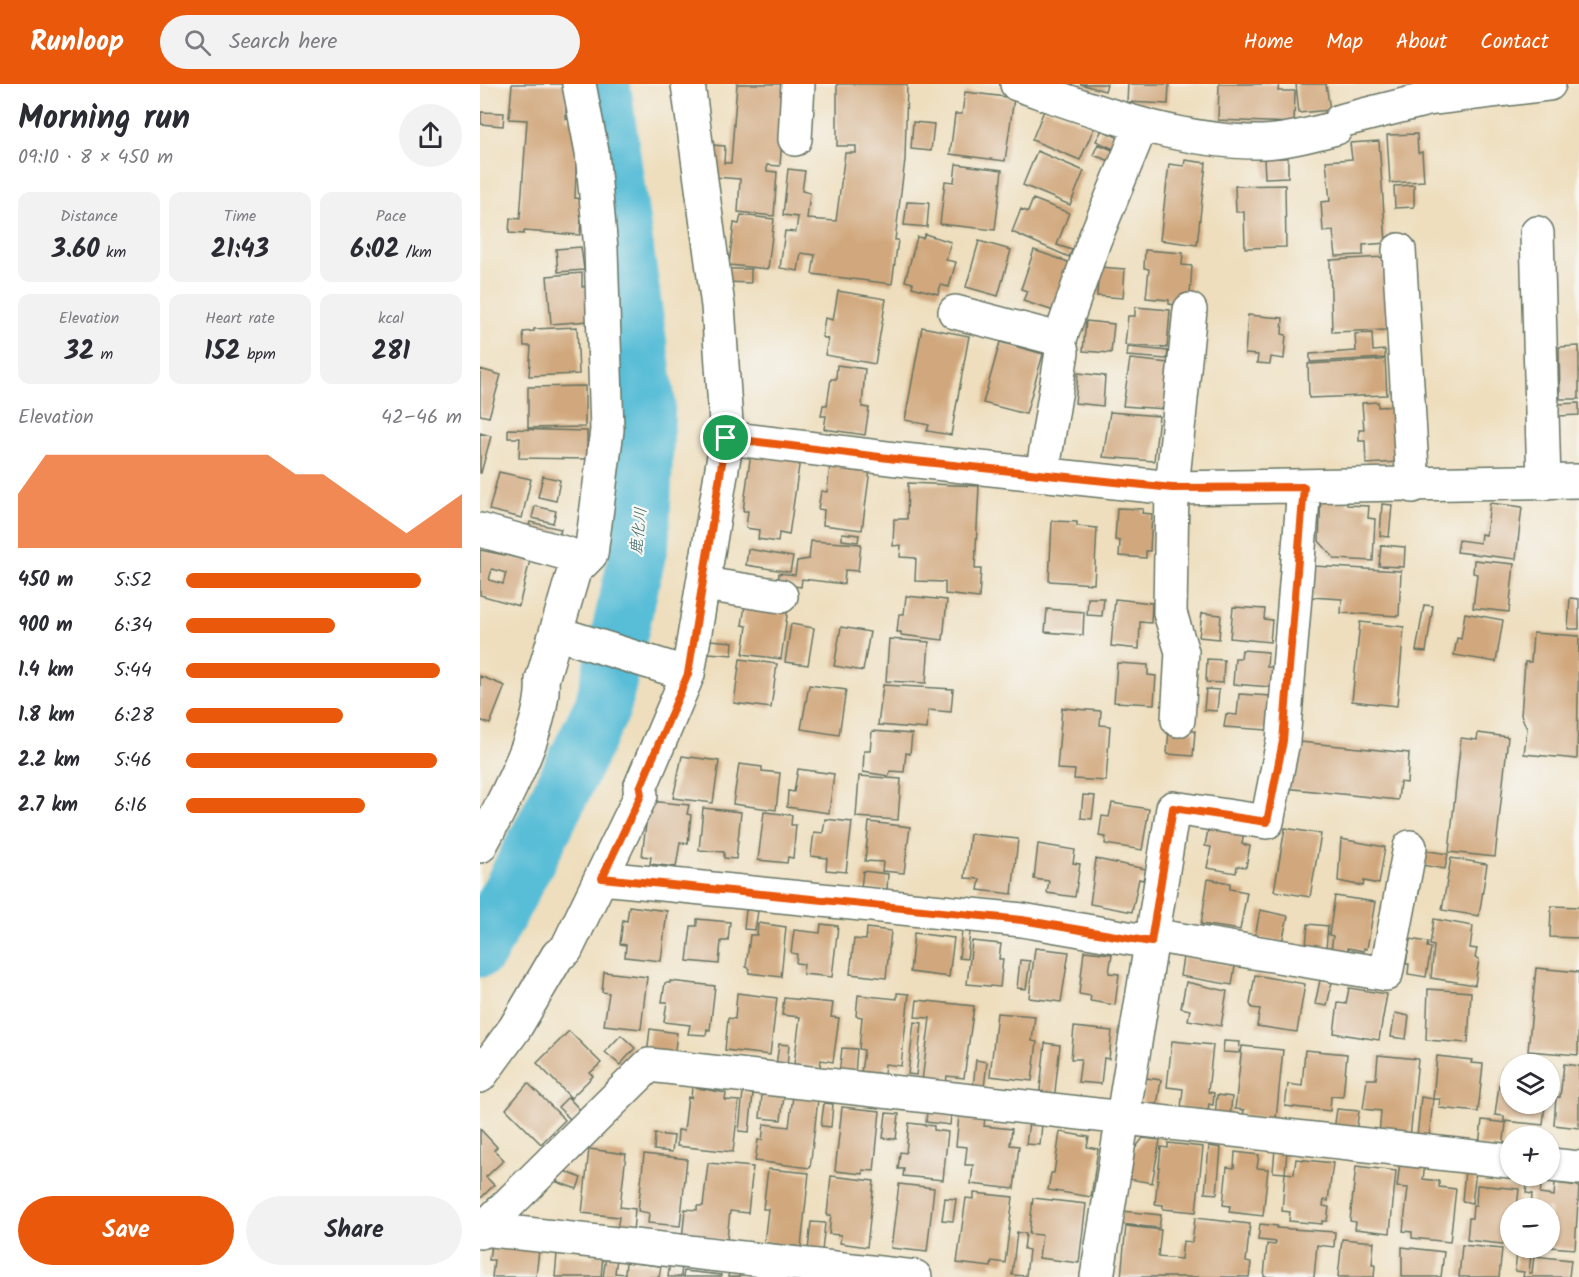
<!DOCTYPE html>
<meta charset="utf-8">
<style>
:root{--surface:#fff;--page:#f2f2f3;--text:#2b2b33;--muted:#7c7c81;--accent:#ea580c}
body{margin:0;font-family:Kalam,"Klee One",sans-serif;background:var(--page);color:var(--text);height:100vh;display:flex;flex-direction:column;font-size:22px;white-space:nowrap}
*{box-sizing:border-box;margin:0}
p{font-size:20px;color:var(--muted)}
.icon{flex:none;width:33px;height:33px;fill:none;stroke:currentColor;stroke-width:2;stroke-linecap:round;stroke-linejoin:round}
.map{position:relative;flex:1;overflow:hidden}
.sheet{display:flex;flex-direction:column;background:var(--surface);width:480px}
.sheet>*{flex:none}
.tools{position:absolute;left:1020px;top:970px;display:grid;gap:12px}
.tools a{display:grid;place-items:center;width:60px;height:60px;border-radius:50%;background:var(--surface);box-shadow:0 2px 4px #0004;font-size:30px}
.pin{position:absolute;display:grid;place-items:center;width:51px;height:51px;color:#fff;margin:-26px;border:3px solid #fff;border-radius:50%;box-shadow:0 2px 6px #0007}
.round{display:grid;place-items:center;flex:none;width:63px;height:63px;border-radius:32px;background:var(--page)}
.headline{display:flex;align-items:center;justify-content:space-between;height:102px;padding:0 18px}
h1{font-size:33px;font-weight:700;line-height:45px}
.figures{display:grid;grid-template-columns:repeat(3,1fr);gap:9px;height:102px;padding:6px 18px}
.figures div{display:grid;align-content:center;border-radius:12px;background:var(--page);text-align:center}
.figures b{font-size:26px;font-weight:700}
.figures small{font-size:16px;font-weight:400}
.figures p{font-size:16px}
.chart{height:168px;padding:12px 18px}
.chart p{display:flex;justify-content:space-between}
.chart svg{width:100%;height:108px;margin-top:6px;fill:var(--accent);opacity:.7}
.cta{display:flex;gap:12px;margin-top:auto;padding:12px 18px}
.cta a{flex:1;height:69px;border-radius:36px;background:var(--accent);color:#fff;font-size:24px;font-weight:700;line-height:69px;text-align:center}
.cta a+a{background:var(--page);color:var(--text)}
ul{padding:0 18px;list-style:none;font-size:20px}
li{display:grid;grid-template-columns:96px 72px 1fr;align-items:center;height:45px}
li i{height:15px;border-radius:8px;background:var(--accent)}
header{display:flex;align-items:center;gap:36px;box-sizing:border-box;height:84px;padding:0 30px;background:var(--accent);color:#fff}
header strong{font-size:28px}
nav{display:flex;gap:33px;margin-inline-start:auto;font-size:21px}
.search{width:420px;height:54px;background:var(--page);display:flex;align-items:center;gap:15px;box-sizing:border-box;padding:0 21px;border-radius:33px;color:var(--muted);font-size:22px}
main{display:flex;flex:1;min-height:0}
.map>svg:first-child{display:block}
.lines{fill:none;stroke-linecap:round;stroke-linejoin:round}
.river{stroke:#59bdd7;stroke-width:57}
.building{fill:#d1a87e;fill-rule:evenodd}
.minor-casing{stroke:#677564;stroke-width:36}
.minor{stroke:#fff;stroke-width:33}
.route-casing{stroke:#fff;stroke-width:12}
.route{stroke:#ea580c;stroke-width:8}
.labels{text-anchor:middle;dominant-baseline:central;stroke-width:4.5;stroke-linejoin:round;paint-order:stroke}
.water-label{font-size:16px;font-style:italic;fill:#2e5d5d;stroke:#f6f6f2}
</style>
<header>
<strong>Runloop</strong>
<div class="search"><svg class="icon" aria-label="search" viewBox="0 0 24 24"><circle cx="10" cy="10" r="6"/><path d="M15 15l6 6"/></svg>Search here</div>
<nav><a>Home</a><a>Map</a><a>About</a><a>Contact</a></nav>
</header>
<main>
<section class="sheet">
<div class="headline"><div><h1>Morning run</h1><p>09:10 · 8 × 450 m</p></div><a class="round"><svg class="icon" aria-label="share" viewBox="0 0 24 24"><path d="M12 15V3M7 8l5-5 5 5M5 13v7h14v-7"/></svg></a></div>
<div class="figures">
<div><p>Distance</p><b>3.60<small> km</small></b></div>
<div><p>Time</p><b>21:43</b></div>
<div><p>Pace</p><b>6:02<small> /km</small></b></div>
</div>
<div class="figures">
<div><p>Elevation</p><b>32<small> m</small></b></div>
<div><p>Heart rate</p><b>152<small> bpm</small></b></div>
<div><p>kcal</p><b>281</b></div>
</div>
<div class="chart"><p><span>Elevation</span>42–46 m</p>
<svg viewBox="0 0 160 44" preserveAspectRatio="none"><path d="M0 44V22L10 6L20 6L30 6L40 6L50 6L60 6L70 6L80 6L90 6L100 14L110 14L120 22L130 30L140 38L150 30L160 22V44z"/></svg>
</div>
<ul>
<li><b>450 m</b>5:52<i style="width:85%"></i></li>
<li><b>900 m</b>6:34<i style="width:54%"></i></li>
<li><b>1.4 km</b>5:44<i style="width:92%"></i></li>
<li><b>1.8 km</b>6:28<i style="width:57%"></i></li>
<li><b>2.2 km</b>5:46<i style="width:91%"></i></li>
<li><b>2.7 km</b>6:16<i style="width:65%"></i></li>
</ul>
<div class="cta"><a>Save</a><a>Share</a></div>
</section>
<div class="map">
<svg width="1099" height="1193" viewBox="0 0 1099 1193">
<rect width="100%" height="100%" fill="#f6f6f2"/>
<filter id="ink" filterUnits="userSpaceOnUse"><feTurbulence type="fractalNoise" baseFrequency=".0167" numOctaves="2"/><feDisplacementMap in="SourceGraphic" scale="12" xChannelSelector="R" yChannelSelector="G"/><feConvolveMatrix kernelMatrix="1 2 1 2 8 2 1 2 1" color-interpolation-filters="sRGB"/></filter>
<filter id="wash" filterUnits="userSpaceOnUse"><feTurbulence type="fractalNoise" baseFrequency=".008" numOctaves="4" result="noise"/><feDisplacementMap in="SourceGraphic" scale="24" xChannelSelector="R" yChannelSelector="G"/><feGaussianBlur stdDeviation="1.35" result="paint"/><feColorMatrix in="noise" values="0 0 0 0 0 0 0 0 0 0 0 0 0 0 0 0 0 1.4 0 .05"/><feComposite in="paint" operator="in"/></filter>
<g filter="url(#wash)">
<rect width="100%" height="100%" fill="#eedebd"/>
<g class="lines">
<path class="river" d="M0,865L64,743L123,622L161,455L167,318L122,0"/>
</g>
<g id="blocks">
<path class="building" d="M32,0H86V35L98,36L95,114L102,115L100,151L44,147V150L29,149L30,134L40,135L47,36L29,35Z
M257,0H306L300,82L287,81V87L297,88L294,132L258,128L260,95L234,93L232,61L245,62L244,79H251Z
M357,0H427L425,76L415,156H418L412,200L332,190L335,171L321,169L318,187L300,184L305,147L316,148L318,133L303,131L308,85L325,87L322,107L330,109L327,135L356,137L365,69H376V62H357Z
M600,0H627L625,7Z
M648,0H689L688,20L647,18Z
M739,0H799L798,7H815L814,39L738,36Z
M816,0H846L850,26L819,29Z
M485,8L534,14L525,77L470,70L475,30H482Z
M565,24L614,44L600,76L552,56Z
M1,28L24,29L23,42L1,40Z
M433,38L454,40L451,67L431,65Z
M622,46L643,56L638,67L616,57Z
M937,50L938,69L942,68L944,97L910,99L907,51Z
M899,57L906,159L883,161V171L856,172L853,147L843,148L841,118L850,117L846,77L872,75L870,59Z
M618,60L640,69L636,79L613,71Z
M557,67L604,87L590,121L543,101Z
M784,74H808V93L785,94Z
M705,76L726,79L717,161L680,156L689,80L704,82Z
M476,80L522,86L515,146L460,140L465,97L474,98Z
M805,101L806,163L765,164L764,128H756L755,102Z
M934,101V123L915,124L914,102Z
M553,115L589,129L577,161L592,166L589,173L532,148L541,125L548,128Z
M427,118L449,119L447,143L424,141Z
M261,131L294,135L288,185L249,181L254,139L259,140Z
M445,150L471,158L466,176L476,178L469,203L461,201L458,210L432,203L433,199L425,197L437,153L443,154Z
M499,157L531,166L518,212L486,203Z
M101,163L104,186L78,188L76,165Z
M554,166L591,179L574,227L543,217L547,207L541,205Z
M665,166L703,169L702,181L712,182L710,211L703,210V222L689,220V216L666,214L669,185L664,184Z
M904,173L907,246L852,248L850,176Z
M619,183L645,185L643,214L617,212Z
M247,185H271V199L247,198Z
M102,189V203L107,202L109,237L71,240L67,192Z
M358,207L406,215L395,280L345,271L348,255L342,253L345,234L353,236Z
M655,223L690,226L687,264L645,261L648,232H655Z
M768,231L803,234L802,250L806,251L804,275L791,273L790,280L777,279L778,271L765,270Z
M606,237L634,240L631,269L603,267Z
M97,243L99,290L49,292L51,262H44L43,248L54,247V245Z
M442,243L489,252L471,351L447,347L449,341L425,336Z
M892,249L893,267L905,266V274L830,278V270L876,267L875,250Z
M520,258L563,270L546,330L503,319Z
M1099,262V315H1080L1079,263Z
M648,263L688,267L687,275L647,272Z
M905,274L907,311L829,314L828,280L902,276Z
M650,275L689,279L685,325L643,322Z
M357,281L385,285L382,323L389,324L385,351L344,345L346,332H341L343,321H347L351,295H356Z
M0,285L21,291L9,333L0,331Z
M598,289L625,292L623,322L595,319Z
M105,302V343L48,344V303Z
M898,318V323L915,322L918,378L886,380L885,357H879V346H884L882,319Z
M1099,319V331L1078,332L1077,320Z
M630,328L679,332L674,377L623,373Z
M28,345L107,347V375L39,374L40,354H28Z
M0,349L11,352L1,389H0Z
M271,368L320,375L309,451L299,449L298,458L278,455L279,446L266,444L268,427H263Z
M350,381L390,386L382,446L343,441L344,426L338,425L341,407L347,408Z
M19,388L51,395L42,434L9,426Z
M63,392L80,396L76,417L58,413Z
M428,399L499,402L495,485H501L499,514L465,510V498L435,497L436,474L420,473L421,461L413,462L414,435H427Z
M841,415L867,416V421L889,422L888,434L895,435L893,477L855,475L839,457Z
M1010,419L1042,423L1036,475L977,468L979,456L1000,459L1001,450L1006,451Z
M902,420L912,421L909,453L900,452Z
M55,422L76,427L73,439L52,434Z
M637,424L663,425L662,429L672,430L670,467H666V474L639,472L640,457L635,456Z
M572,437L597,438V442L617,444L614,500L569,497Z
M50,438L81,445L78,457L47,450Z
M362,449L379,451L378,458L362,456Z
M331,457L381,460L378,487L365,486L364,500L322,495L321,503L298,500L299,489L315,491L317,477L329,475Z
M901,461L925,463L924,483L899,482Z
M268,465L313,473L310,488L266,481Z
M0,466L50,476L39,522L0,511ZM12,485L26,489L23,500L9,496Z
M994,476L1034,480L1029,528L993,524L997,490L993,489Z
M833,482L921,487L919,532L861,529L862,515L831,513Z
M426,512L467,516L463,556L421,551V548H417L419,530H424Z
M608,514H624L622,532L607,531Z
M1090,514L1099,515V545H1088Z
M635,515L672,519L671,539L660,538L659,565L631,562Z
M944,521L953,522L946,568L936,567Z
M265,522L308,524L301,575L263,570L267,542L262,541Z
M753,523L785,525L784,535L792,536L790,558L750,554Z
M567,525L604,528L603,551L565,548Z
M722,529L741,531L739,555L719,553Z
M985,529L1023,536L1016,578L974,571L977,554L981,555Z
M880,538L924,543L917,622L872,617Z
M311,540L334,544L328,581L305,578Z
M361,543L390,548L383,587L354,582Z
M1053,549L1099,552L1097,675L1044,670L1047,645L1041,631L1045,578H1051Z
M409,555L449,558L446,599L406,597Z
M230,556L253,558L252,571L229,569Z
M762,566L788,568L787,583H793L791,603L753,600L755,574H761Z
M260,575L297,580L291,624L254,619Z
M727,575L744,576L743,599L726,598Z
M637,579L668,581V591L676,592L674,620L634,618Z
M0,592L25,602L10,640L0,636Z
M329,601L366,606L359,651L321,645Z
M403,601L473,605L471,628L448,626L447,645L398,641Z
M726,605L739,606L737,627L724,626Z
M759,610L791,612L788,646L744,643L746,630L757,631Z
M582,624L621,627L620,641L630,642L626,697L594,695L595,686L577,685Z
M689,645L715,647L713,672L687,670Z
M392,647L432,650L430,670L426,669L424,688L410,687L409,692L383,688L384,667H390Z
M998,649L1028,653L1015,773L969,768L981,654L997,656Z
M810,657L929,669L927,699L920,698L918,716L805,704Z
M202,672L239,677L233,719L193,714Z
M259,680L282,683V687L300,689L296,726L253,720Z
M318,685L354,690L349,729L307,723L308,707L314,708Z
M379,692L421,695L418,736L376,733Z
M603,711L615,712L612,735L601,734Z
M169,717L209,721L207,730L211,731L208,760L200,758L196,783L170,780L171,773L162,772Z
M632,719L669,725L662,766L625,760L626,753L619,752L622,732L629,733Z
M223,724L261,728L256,775L244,774V768L219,766Z
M284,728L312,731L311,741H316L313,774L308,773L307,779L278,776Z
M345,735L372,738L366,788L346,786L347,774L331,772L334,748L343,749Z
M389,738L430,743L424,789L402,787L403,778L385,777Z
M729,740L764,746L762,760L770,762L766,783L757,782L756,789L727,784L731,763L725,762Z
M805,744L841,750L830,813L794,807Z
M490,750L538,755L532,810L498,806L500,795L485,794Z
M861,755L905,763L899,800L884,797L883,802L858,797Z
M558,760L595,766L593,779L600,780L595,813L567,809L569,797L554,795Z
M943,766L968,770L965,785L941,781Z
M971,774L1007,780L999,832L962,826Z
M616,775L666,785L663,796L659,795L652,828L610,820Z
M383,787L408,790L407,806L381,804Z
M728,795L750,799V805L767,808L760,846L721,840Z
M855,812L895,818L887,865L884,864V867L868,864L867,869L851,866L853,852L849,851Z
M149,822L187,827L181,877L145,873L146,861L140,860L143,836L147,837Z
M1071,822L1099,823V854L1070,853Z
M266,826L278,827L275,846L264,845Z
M780,826L808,832L802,858L775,853Z
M217,835L250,838L248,857H241L239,880L207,877L211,842H217Z
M954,835L993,842L990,864L997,865L995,874L999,875L995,901L951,894L954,862L950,861Z
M278,839L306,843L301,893L269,889V884L266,883L270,851H277Z
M341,840L358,842L352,893L323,890L324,880L316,879L317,870L311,869L314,846L340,849Z
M828,840L848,842L846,864L826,862Z
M387,844L411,847L406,894L370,890L374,855L386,856Z
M482,847L490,848L487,875L479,874Z
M434,849L474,854L469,893L430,888Z
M930,855L948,858L947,863L951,864L946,893L928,890L929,880H926Z
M492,857L521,860L519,875H523L520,903L487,900Z
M555,864L589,868L581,918L549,914Z
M604,867L632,870L629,889L639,890L635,921L610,917L611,912L599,910Z
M703,873L755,882L752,901L700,892Z
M540,876L550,877L546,905L537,904Z
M1056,884L1099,888L1098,971L1048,967Z
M124,888L167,893L161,945L124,941L129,909L122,908Z
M775,891L825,900L817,948L777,942L780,925L772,924L770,920Z
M840,896L852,898L847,922L835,920Z
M190,897L235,902L230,946L227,945L226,951L208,950L210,941L184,938L187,918H182L185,899H190Z
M706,898L747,907L741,942L708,936L710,926L701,924Z
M869,904L907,910L899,956L854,949L858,919L866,920Z
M948,905L991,908L988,959L946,956Z
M257,909L297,914L290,971L245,966L248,934L255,935Z
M417,909L429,910L421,982L405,980L404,990L381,988L384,966L379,965L382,933L376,932L378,911L417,915Z
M304,914L353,919L351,933L359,934L353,978L341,976L340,983L314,980L320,933L302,931Z
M437,916L494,922L484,994L467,992L466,999L442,997L450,934L435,933Z
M517,929L555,932L552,957L557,958L552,997L510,992Z
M915,929L929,932L926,955L911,953Z
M434,938L442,939L436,991L428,990Z
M594,943L632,947L629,975L624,974L621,1000L598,998L601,975H591Z
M170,945L197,949L194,974L167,970Z
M89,947L121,979L110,989L113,992L91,1014L57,979Z
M141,951L155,964L140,981L125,968Z
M692,957L733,961L728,1008L734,1009L733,1021L729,1020L728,1026L701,1024L703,1005L687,1003Z
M744,957L760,958L759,969L743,968Z
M565,959L580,961L574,1017L559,1015Z
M299,960L309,961L307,983L296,982Z
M762,962L803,966L796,1035L763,1032L764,1026L755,1025Z
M362,964L377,965L375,991L359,990Z
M825,966L867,970L863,1013L851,1012L850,1027L805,1022L808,1000L822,1002Z
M898,971L938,975L930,1054L899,1051L901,1027L883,1025L887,995H896Z
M957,972L992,976L991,979L1003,980L998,1028L959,1024L960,1015H953Z
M496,976L507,978L504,1004L493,1003Z
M1039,976L1063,979L1062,981H1038Z
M1084,980L1099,982V1044L1074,1041L1076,1013H1080Z
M1027,985H1030V1020H1065L1063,1041L1024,1037V1032L1015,1031L1019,1001L1025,1002Z
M666,994L681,996L676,1028L662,1018Z
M48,999L85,1036L61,1060L26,1025Z
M212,1003L246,1009L245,1016L259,1017L253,1068L197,1062L198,1046L204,1047L208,1013L211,1014Z
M263,1008L273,1010L269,1048L259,1047Z
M282,1010L304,1012L301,1036L280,1034Z
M737,1011L752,1013L750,1034L735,1032Z
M313,1012L338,1015L330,1084L275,1077L278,1056H282L284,1040L309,1043Z
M88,1013L101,1027L92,1037L78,1023Z
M941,1013L953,1015L949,1054L937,1053Z
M344,1019L353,1020L351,1043L341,1042Z
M362,1023L400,1027L394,1087L383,1086V1090L355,1087Z
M857,1025L879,1027L876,1049L854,1046Z
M447,1027L471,1030L470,1041L446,1038Z
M406,1029L419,1030L416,1055L403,1054Z
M479,1032L505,1034L504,1042L532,1045L530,1061L539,1062L534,1105L491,1100L493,1081H485L487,1063L476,1062Z
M1002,1036L1026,1039L1023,1064L999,1061Z
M549,1038L562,1040L560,1061L546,1060Z
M429,1039L454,1042V1046L468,1048L463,1096L423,1092L424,1085H418L420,1068L426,1069Z
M0,1045L17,1063L14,1066L24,1076L6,1093L14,1101L0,1115Z
M580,1048L609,1053L607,1063L618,1065L611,1113L568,1106L571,1089H574Z
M175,1050L194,1052L192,1068L174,1066Z
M663,1054L680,1056L672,1099L649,1095L653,1067Z
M688,1059L723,1063L716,1128L683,1125V1121L675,1120L681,1063L688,1064Z
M729,1062L741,1064L737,1110L725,1109Z
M109,1065L146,1070L140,1123L155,1125L153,1148L137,1146L139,1133L102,1129Z
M795,1065L807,1067L805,1089L793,1088Z
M755,1068L779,1071L777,1084L788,1085L783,1132L749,1128L750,1122L743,1121L747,1083L754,1084Z
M164,1070L207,1075L200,1142L168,1139L169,1129L158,1127Z
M816,1075L853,1079L848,1117L844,1116L843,1122L849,1123L847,1137H842V1140L809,1137L810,1128L802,1127L805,1089L814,1090Z
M920,1078L945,1080L943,1095L959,1097V1103L976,1105L970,1158L932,1154V1148L923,1147L928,1104L917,1103Z
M228,1079L273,1083L268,1129L250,1127L247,1155L202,1156L205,1125L217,1126V1122H223Z
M876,1082L916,1087L910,1149L875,1145L876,1138L870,1137Z
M288,1085L329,1089L321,1163L284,1159L288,1125H283Z
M82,1086L101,1094L97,1105L77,1098Z
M985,1086L996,1087L992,1119L982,1117Z
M351,1092L394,1097L387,1163L360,1159L361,1151L349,1150L351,1131H347Z
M1048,1093L1062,1095L1060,1110L1074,1112L1075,1099L1099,1102L1095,1165L1070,1163V1125H1051L1052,1110L1046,1109Z
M419,1100L454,1104L447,1168L411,1164Z
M997,1101L1039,1105L1037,1125H1030V1161L987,1156L989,1134H992L993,1121H996Z
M494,1109L533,1113L525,1179L512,1177L511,1183L477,1179L486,1114L494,1115Z
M465,1114L476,1115L473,1137L462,1136Z
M553,1114L606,1120L599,1179L559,1174L562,1151L549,1150Z
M642,1127L681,1131L679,1144L640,1140Z
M715,1134L770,1140L766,1178L771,1179L769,1193H641L646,1142L681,1146L678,1173L701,1175L703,1157L712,1158Z
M331,1138L345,1139L342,1167L328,1166Z
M780,1140L797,1142V1144L855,1148L854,1163L837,1161L834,1193H784L787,1160L795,1161L796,1158L778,1156Z
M537,1148L546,1150L544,1165L549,1166L546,1192L532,1191Z
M862,1155L894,1158L892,1181H895L894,1193H858Z
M11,1160L59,1166L56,1193H12L14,1176H9Z
M982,1161L1022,1165L1019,1193H979Z
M922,1163L964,1168L961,1193H922Z
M1037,1169L1051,1170L1049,1189H1052L1054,1172L1091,1176L1089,1193H1043L1044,1188L1035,1187Z
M77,1170L113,1174L114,1170L123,1171L121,1193H75Z
M126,1173L137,1174L135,1189L145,1190L146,1178L181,1182L179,1193H123Z
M190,1178L202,1179L201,1193H188Z
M204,1187L241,1191V1193H203Z
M249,1187L260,1188L259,1193H248Z"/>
</g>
</g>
<g filter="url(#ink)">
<use href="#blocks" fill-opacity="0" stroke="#677564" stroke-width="1.5"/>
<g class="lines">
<g class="minor-casing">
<path id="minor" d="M537,0C616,27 698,59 783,58C808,57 832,50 856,44L860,37L948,15L1069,0
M315,55L318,0
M1057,149L1064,399
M919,166L933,402
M475,228L571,253L579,258L582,268L562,391
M579,258L614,157L661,42
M247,354L416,375L692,404L1099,397
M0,446L88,470L104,477
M224,500L301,512
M76,549L208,590
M698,636L702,568L690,529L692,404L710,226
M0,762C22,722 66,640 62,596L94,487L111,470L127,346L121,165L112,68L99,0
M122,794L542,836L671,858
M671,851L906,890L930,763
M0,992L35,944L78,871L86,866L161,711L160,704L208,590L247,354L238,222L208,0
M1070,1081L1099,1084
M3,1145L435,1193
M0,1148L169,981L1030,1077
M617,1193L693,724L787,738L803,657L824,403"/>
</g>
<use href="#minor" class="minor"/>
</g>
</g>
<g class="lines" filter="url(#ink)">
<g class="route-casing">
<path id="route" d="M246,354L416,375L692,404L824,403L803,657L787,738L693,724L671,858L542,836L122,794L161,711L160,704L208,590Z"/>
</g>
<use href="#route" class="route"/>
</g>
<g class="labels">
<g class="water-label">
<text transform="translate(159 447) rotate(-84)">鹿化川</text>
</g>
</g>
</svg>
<div class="tools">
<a><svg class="icon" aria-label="layers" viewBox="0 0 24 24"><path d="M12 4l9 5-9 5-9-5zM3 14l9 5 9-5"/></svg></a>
<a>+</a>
<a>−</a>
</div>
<div class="pin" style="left:246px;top:354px;background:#1e9e55"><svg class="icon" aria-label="arrive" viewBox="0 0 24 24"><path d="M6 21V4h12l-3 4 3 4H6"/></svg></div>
</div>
</main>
